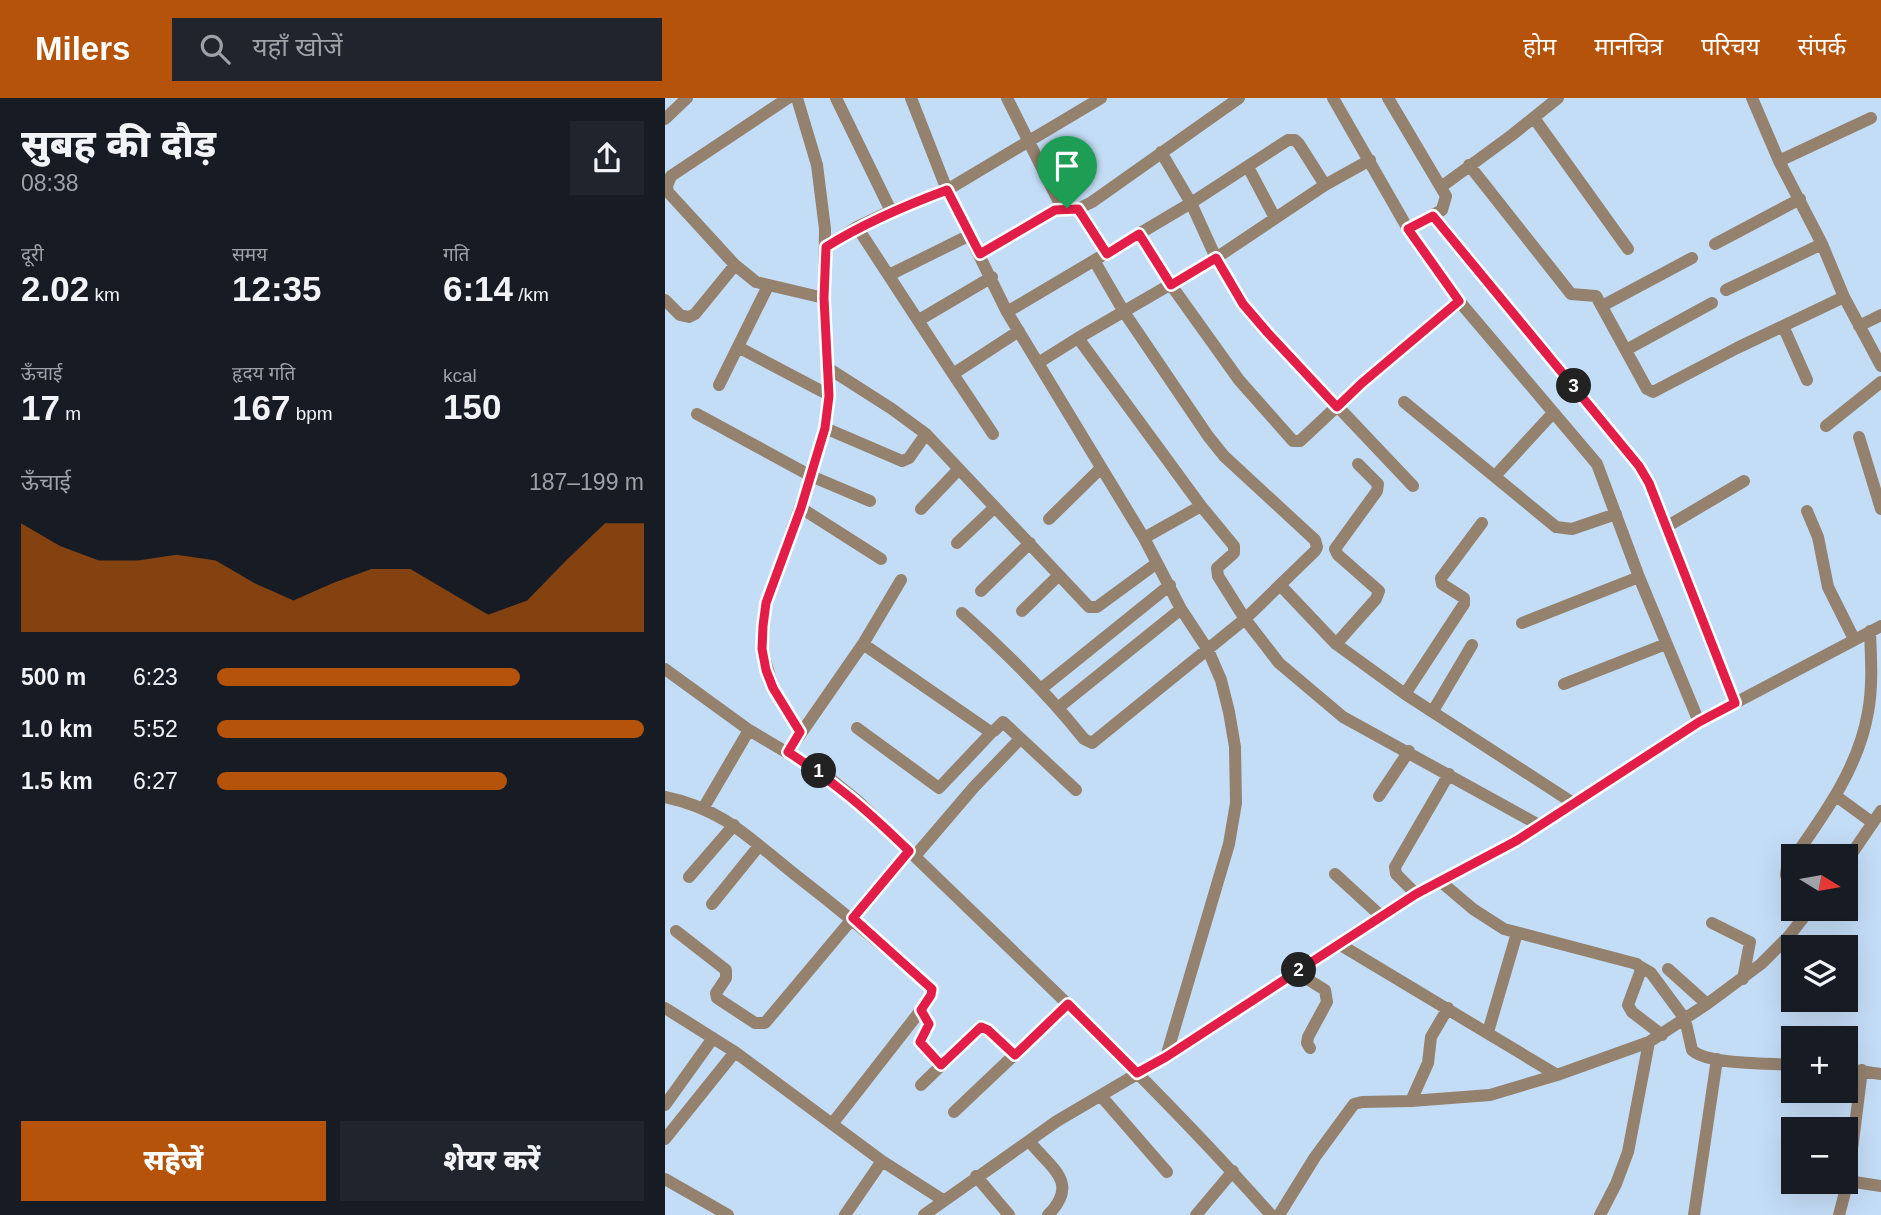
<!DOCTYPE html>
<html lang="hi">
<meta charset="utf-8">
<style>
:root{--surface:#171b24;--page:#20242c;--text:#f1f3f6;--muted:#9ea1a6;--accent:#b45309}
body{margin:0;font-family:Arial,"Noto Sans Devanagari",sans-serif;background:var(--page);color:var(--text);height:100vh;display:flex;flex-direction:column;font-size:26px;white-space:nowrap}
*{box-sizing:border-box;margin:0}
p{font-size:23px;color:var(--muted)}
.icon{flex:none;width:38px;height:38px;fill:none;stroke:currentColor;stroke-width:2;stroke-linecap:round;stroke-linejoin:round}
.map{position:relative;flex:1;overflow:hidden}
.panel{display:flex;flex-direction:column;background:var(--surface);width:665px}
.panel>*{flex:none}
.needle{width:46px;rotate:101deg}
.fabs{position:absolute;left:1116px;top:746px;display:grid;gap:14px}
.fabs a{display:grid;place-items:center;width:77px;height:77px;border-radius:0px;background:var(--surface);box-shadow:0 7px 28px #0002;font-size:35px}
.pin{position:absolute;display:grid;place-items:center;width:60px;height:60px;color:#fff;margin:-72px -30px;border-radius:50% 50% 50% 0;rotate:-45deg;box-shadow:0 0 7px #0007}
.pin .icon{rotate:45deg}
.km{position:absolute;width:35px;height:35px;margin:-18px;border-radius:50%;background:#222;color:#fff;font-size:19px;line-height:35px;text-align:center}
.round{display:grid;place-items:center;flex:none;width:74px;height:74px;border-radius:0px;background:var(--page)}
.headline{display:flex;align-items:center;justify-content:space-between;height:119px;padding:0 21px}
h1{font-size:38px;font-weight:800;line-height:52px}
.figures{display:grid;grid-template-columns:repeat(3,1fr);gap:10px;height:119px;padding:7px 21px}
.figures div{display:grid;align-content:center}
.figures b{font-size:35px;font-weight:800}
.figures small{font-size:19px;font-weight:400}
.figures p{font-size:19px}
.chart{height:196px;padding:14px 21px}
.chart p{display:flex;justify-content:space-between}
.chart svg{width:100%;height:126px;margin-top:7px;fill:var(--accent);opacity:.7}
.cta{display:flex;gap:14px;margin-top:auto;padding:14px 21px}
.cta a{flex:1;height:80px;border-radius:0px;background:var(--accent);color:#fff;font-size:28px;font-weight:800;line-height:80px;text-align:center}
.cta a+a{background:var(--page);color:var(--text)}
ul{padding:0 21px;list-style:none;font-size:23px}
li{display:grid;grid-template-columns:112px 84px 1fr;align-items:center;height:52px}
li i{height:18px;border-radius:9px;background:var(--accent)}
header{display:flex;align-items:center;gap:42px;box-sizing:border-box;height:98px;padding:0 35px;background:var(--accent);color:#fff}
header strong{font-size:33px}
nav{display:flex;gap:38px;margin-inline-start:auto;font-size:24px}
.search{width:490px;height:63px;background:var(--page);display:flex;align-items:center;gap:18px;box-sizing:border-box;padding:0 24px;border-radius:0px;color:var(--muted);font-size:26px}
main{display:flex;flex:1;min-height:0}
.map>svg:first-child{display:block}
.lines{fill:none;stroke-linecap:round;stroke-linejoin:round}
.minor{stroke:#94816e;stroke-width:12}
.route-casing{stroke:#fff;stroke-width:14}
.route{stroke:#e11d48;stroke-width:9}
</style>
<header>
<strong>Milers</strong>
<div class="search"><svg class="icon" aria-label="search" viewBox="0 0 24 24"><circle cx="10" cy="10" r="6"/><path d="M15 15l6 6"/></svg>यहाँ खोजें</div>
<nav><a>होम</a><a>मानचित्र</a><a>परिचय</a><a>संपर्क</a></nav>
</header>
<main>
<section class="panel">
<div class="headline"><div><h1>सुबह की दौड़</h1><p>08:38</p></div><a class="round"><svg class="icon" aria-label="share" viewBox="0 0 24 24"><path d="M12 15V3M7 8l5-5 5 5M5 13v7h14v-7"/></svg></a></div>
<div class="figures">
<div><p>दूरी</p><b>2.02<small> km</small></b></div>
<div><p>समय</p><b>12:35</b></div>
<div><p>गति</p><b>6:14<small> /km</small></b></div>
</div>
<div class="figures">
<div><p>ऊँचाई</p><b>17<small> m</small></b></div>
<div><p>हृदय गति</p><b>167<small> bpm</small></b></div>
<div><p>kcal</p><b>150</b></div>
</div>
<div class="chart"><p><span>ऊँचाई</span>187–199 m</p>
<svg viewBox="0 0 160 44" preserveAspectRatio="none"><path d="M0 44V6L10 14L20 19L30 19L40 17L50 19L60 27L70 33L80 27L90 22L100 22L110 30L120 38L130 33L140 19L150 6L160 6V44z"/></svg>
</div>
<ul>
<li><b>500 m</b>6:23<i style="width:71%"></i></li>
<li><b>1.0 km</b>5:52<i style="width:100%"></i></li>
<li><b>1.5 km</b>6:27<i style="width:68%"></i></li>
</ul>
<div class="cta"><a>सहेजें</a><a>शेयर करें</a></div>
</section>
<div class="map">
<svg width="1216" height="1117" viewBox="0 0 1216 1117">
<rect width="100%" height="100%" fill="#c4ddf7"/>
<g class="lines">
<path class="minor" d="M123,0L6,78L2,88L3,94L70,167L91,184L159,200
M132,0L152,67L160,131L159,200L164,297L160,330L146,378L101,505L97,551L108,590L136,634
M171,0L226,113
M246,0L282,92L342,214L479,440L516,511L543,552L556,582L564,614L570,649L571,705L564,746L501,959
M342,0L397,110
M668,0L743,131L794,203L932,366L974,479L1034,624
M723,0L781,98L777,112L743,131
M1087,0L1114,63L1157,146L1179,199L1216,268
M869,20L963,151
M0,21L22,0
M496,54L526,105L551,160L578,206L602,234L748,388
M705,62L660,87L551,160L413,240L536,408L569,448V455L552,470L553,478L580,521L614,565L678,619L874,727
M1114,63L1206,20
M804,67L906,196L931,198L982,291L988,294L1072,250L1179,199
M583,69L610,120
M776,89L847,37L893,0
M413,111L442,156
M769,118L974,368L984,385L1070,605
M192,129L288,276
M474,137L506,187L574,282L628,343H635L697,285L794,203
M1050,146L1135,101
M161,149L192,129L226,113L282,92L436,0
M315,156L390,112L413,111L427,104L574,0
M224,177L305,137
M1061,192L1157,146
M0,202L15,217L24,219L30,216L70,167
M937,208L1027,160
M342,214L526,105L623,42H630L634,46L660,87
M254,222L327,179
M1118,228L1142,282
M1194,228L1216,217
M73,249L164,297
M961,252L1047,205
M373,265L413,240
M163,270L227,311L261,336L424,509H432L492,465
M54,287L103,188
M739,304L891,429L907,431L951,416
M32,316L146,378L205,403
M1161,328L1216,284
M160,330L237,363L244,360L261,336
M328,336L288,276L354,233
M1194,339L1216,411
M830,378L888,315
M136,410L216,461
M256,411L294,371
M1142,413L1153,439L1163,489L1189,541
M384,421L435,371
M1001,429L1079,383
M479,440L536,408
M292,445L330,409
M616,488L671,546L740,596L908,705
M316,493L365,445
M357,513L393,478
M297,515C342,555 382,595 419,641L427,645L580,521L650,453L652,449L650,442L559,358L543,338L459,214L430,164
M857,525L974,479
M198,546L324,633H329L338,624L411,692
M671,546L711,501L714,493L673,457L670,451L712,393L713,386L693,366
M0,571L84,632L163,679L194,704C332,840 477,971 606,1117
M899,586L1001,546
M377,590L505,487
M740,596L799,506V500L777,486L776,480L817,425
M394,609L516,511
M768,613L807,547
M192,630L274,690L327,634
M123,654L198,546L236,482
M714,698L744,653
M1171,698L1208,725
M0,699C58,711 84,740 128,775C176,812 220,849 265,889L267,895L256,914C268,931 261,928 255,944L276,967
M39,709L84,632
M250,758L309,689L355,641
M1130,758C1161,714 1194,668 1203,614C1208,588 1206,560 1205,533
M1129,760L1122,769L1121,777L1129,783
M1181,764L1216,713
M670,776L717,819
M24,779L69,727
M775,783L808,811L839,831L972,866L976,872L963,907L967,914L997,937
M751,796L731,776L730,769L784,676
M47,806L94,748
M1047,825L1085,844L1078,881
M11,833L61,872V880L51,895L52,900L90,925H100L244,753
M674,846L892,977
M974,868L986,875L1020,921L1027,952C1042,967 1106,965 1129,967
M1003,871L1042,906
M631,874L660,892L662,904L643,939L642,945L645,950
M0,910L70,954L217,1063L278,1102
M823,934L852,835
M1181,971L1216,976
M256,987L316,929L323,932L350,957
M436,998L502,1074
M746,1003L763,965L766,939L783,910
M0,1007L48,940
M289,1014L403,906
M167,1026L256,912
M0,1041L70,954
M364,1043C387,1071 415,1085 383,1117
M311,1078L344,1117
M0,1081L63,1117
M1183,1083L1216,1088
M180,1117L217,1063
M259,1117L392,1023L501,959L751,796L851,743L1034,624L1216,528
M531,1117L568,1073
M614,1117L650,1059L689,1006L697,1004L746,1003L825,997L892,977L984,944L1042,906L1096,866L1124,838L1146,810
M935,1117L951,1086L963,1054L984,944
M1029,1117L1052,961
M1174,1117L1183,1083L1197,972"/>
</g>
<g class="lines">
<g class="route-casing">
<path id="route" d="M282,92L315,156L390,112L413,111L442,156L474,136L506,187L551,160L578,206L602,234L672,309L697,285L794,203L743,131L768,118L974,368L984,385L1070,605L1034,624L851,743L751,796L501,959L472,975L403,906L350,957L323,932L316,929L276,967L255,944L264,926L256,912L266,897L267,891L188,820L244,753C203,713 171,685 123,654L135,634L108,590L101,572L97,551L98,528L101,505L136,410L160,330L164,298L159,200L161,149C199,125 239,108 282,92Z"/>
</g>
<use href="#route" class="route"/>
</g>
</svg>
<div class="fabs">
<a><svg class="needle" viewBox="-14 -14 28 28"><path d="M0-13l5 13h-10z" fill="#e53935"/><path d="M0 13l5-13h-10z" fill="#9ea1a6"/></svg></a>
<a><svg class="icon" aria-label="layers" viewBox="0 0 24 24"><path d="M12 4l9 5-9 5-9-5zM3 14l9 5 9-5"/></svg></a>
<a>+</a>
<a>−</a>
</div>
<div class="pin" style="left:402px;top:110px;background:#1e9e55"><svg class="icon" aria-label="arrive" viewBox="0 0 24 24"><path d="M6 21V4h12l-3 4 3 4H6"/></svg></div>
<b class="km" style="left:154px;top:673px">1</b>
<b class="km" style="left:634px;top:872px">2</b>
<b class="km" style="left:909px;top:288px">3</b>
</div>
</main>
